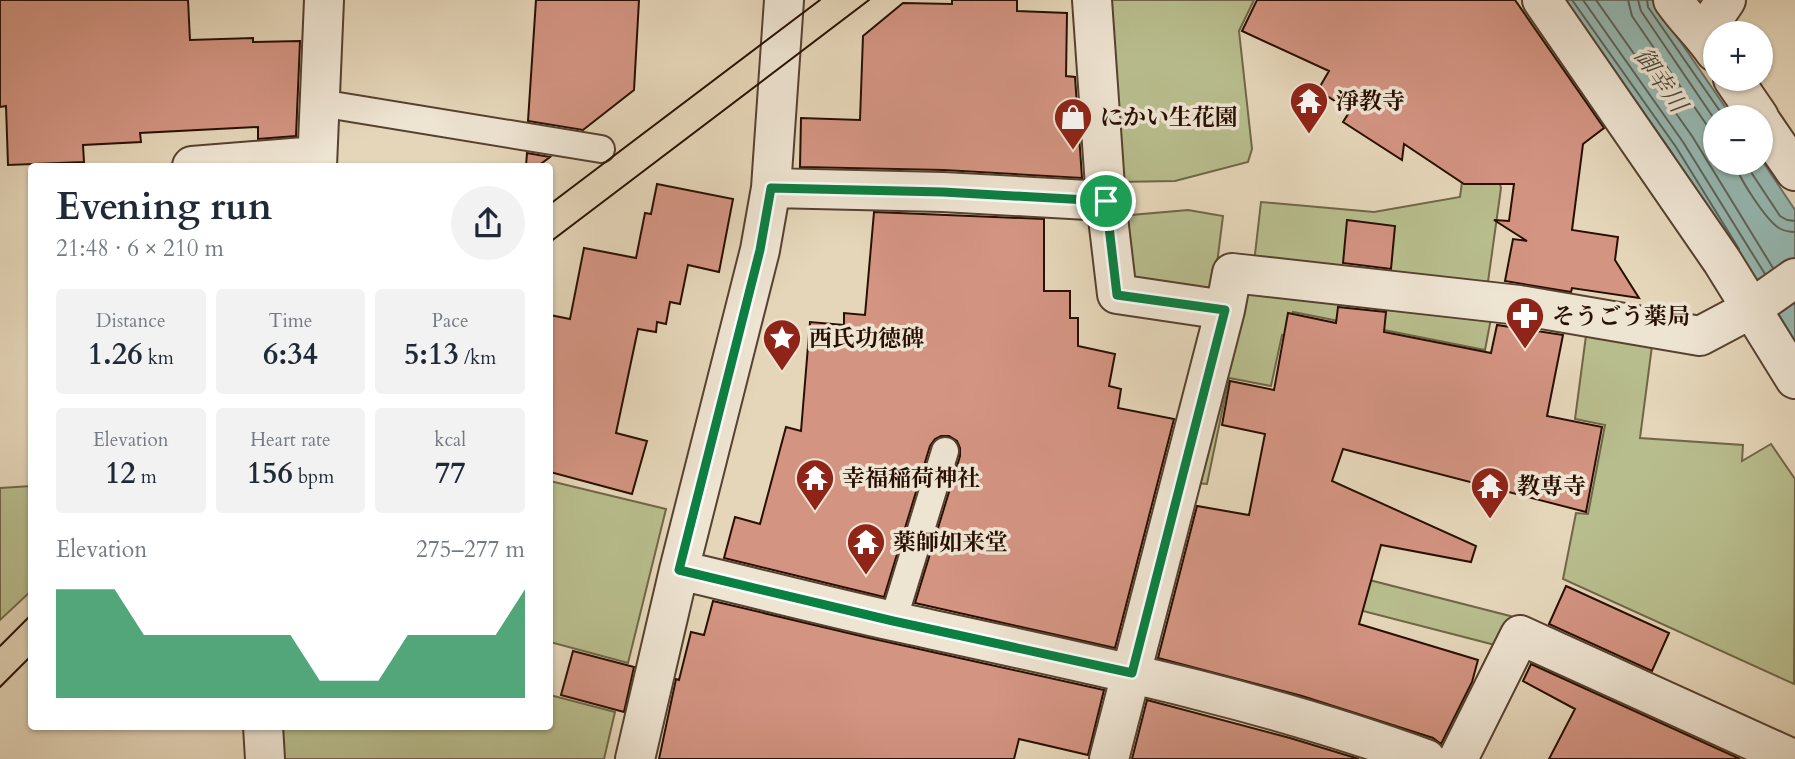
<!DOCTYPE html>
<meta charset="utf-8">
<style>
:root{--surface:#fff;--page:#f2f2f3;--text:#1f2937;--muted:#747a83;--accent:#0b8043}
body{margin:0;font-family:Cardo,"Noto Serif JP",serif;background:var(--page);color:var(--text);height:100vh;display:flex;flex-direction:column;font-size:26px;white-space:nowrap}
*{box-sizing:border-box;margin:0}
p{font-size:23px;color:var(--muted)}
.icon{flex:none;width:38px;height:38px;fill:none;stroke:currentColor;stroke-width:2;stroke-linecap:round;stroke-linejoin:round}
.map{position:relative;flex:1;overflow:hidden}
.sheet{position:absolute;left:28px;top:163px;width:525px;height:567px;display:flex;flex-direction:column;background:var(--surface);border-radius:7px;box-shadow:0 2px 5px #0004}
.sheet>*{flex:none}
.controls{position:absolute;left:1703px;top:21px;display:grid;gap:14px}
.controls a{display:grid;place-items:center;width:70px;height:70px;border-radius:50%;background:var(--surface);box-shadow:0 2px 5px #0004;font-size:35px}
.pin{position:absolute;display:grid;place-items:center;width:60px;height:60px;color:#fff;margin:-30px;border:4px solid #fff;border-radius:50%;box-shadow:0 2px 7px #0007}
.round{display:grid;place-items:center;flex:none;width:74px;height:74px;border-radius:37px;background:var(--page)}
.summary{display:flex;align-items:center;justify-content:space-between;height:119px;padding:0 28px}
h1{font-size:38px;font-weight:700;line-height:52px}
.figures{display:grid;grid-template-columns:repeat(3,1fr);gap:10px;height:119px;padding:7px 28px}
.figures div{display:grid;align-content:center;border-radius:7px;background:var(--page);text-align:center}
.figures b{font-size:30px;font-weight:700}
.figures small{font-size:19px;font-weight:400}
.figures p{font-size:19px}
.chart{height:196px;padding:14px 28px}
.chart p{display:flex;justify-content:space-between}
.chart svg{width:100%;height:126px;margin-top:7px;fill:var(--accent);opacity:.7}
.map>svg:first-child{display:block}
.green{fill:#b8bd8d;stroke:#706647;stroke-width:2}
.water{fill:#96b9b3;stroke:#6a756c;stroke-width:2}
.lines{fill:none;stroke-linecap:round;stroke-linejoin:round}
.shore{stroke:#5f645a;stroke-width:2}
.building{fill:#d39482;stroke:#280f01;stroke-width:2}
.service-casing{stroke:#57412f;stroke-width:30}
.minor-casing{stroke:#57412f;stroke-width:42}
.service{stroke:#eee4d2;stroke-width:26}
.minor{stroke:#eee4d2;stroke-width:38}
.tram{stroke:#280f01;stroke-width:2}
.route-casing{stroke:#fff;stroke-width:14}
.route{stroke:#0b8043;stroke-width:9}
.labels{text-anchor:middle;dominant-baseline:central;stroke-width:7;stroke-linejoin:round;paint-order:stroke}
.poi-label{font-size:23px;font-weight:bold;fill:#280f01;stroke:#eee4d2;text-anchor:start}
.water-label{font-size:24px;font-style:italic;fill:#4e4a3f;stroke:#eee4d2}
</style>
<div class="map">
<svg width="1795" height="759" viewBox="0 0 1795 759">
<rect width="100%" height="100%" fill="#e5d6b9"/>
<filter id="stains"><feTurbulence type="fractalNoise" baseFrequency=".00286" numOctaves="4"/><feColorMatrix values="0 0 0 0 .2 0 0 0 0 .09 0 0 0 0 .02 0 0 0 .5 -.17"/></filter>
<radialGradient id="worn" r=".72"><stop offset=".6" stop-color="#630" stop-opacity="0"/><stop offset="1" stop-color="#630" stop-opacity=".3"/></radialGradient>
<path class="green" d="M1102,0H1254L1239,31L1252,149L1248,162L1175,181L1117,182Z
M1493,156L1501,188L1487,289L1254,263L1261,202L1374,212L1460,197L1465,160Z
M1188,210L1223,216L1213,295L1126,283L1120,216Z
M1245,283L1492,313L1485,350L1293,312L1288,337L1282,335L1271,386L1229,378L1207,484L1196,483Z
M1587,328L1653,338L1640,438L1743,445L1742,461L1771,444L1795,479L1794,684L1563,579L1576,513L1588,514L1605,425L1575,419Z
M550,481L666,509L628,663L550,642Z
M31,486V591L0,620V488Z
M1248,549L1514,617L1499,646L1216,573Z
M550,695L615,712L604,759H274L272,726H439L458,729L459,726H550Z"/>
<path class="water" d="M1564,0H1652L1732,117H1715V163H1760L1761,159L1795,210V352L1670,150Z"/>
<g class="lines">
<path class="shore" d="M1572,0L1676,147L1739,249
M1583,0L1683,142L1765,274
M1596,0L1692,136L1773,268
M1628,0L1632,16L1715,137
M1638,0L1641,11L1715,120
M1647,0L1648,7L1724,117
M1735,163C1738,177 1766,220 1779,228C1784,231 1789,232 1795,232
M1745,163L1780,216L1787,220L1795,221"/>
</g>
<path class="building" d="M0,0H188L190,40L253,38V42L300,41L296,136L258,139V127L140,133L141,142L83,145L84,162L8,165L6,106L0,107Z
M536,0H639L634,90L583,130L528,121Z
M952,0H1017V11L1067,13L1066,76L1075,77L1082,178L944,170L800,167L801,118L860,120L863,36L903,3L952,4Z
M1257,0H1515L1604,128L1583,144L1572,230L1618,237L1615,260L1639,298L1572,288L1571,292L1505,281L1513,239L1527,241L1494,220L1509,221L1514,184H1464L1404,144L1402,160L1343,122L1350,111L1318,90L1329,71L1242,31Z
M527,153L550,157L538,166H526Z
M657,184L733,199L719,272L688,265L680,304L670,302L666,324L657,322L656,332L638,329L616,433L647,441L632,494L550,472V315L570,319L584,248L636,258L645,213L651,214Z
M874,212L1044,219V291H1070V318H1078V346L1115,354L1109,386L1121,389L1118,408L1174,419L1115,648L915,603L960,456V448L957,441L949,436H941L935,439L930,446L884,597L724,558L735,517L760,524L786,427L801,431L810,322L844,325V313L865,315Z
M1347,220L1395,226L1391,269L1343,263Z
M1338,307L1386,312L1384,332L1491,353L1497,325L1563,335L1547,416L1602,427L1586,512L1343,449L1332,481L1476,546L1471,562L1381,545L1359,624L1478,660L1472,682L1441,744L1433,738L1302,696L1158,658L1197,506L1249,515L1265,434L1222,425L1230,381L1274,390L1288,313L1336,323Z
M1566,586L1669,633L1652,671L1549,624Z
M713,601L865,637L1104,690L1088,755L1019,739L1014,759H659L676,679L679,680L691,632L704,635Z
M573,651L634,667L624,712L561,695Z
M1531,664L1740,759H1549L1575,709L1523,681Z
M1147,700L1290,738L1359,759H1132Z"/>
<g class="lines">
<g class="service-casing">
<path id="service" d="M320,103L601,149
M893,621L945,451"/>
</g>
<g class="minor-casing">
<path id="minor" d="M1092,0L1106,201L1117,294L1225,310
M1542,0L1722,261L1795,379
M1673,0C1686,19 1702,33 1715,52
M1703,34L1726,0
M1733,79L1759,117
M1760,120L1795,171
M192,166L317,156
M317,166L324,0
M771,188L943,192L1106,201
M679,570C752,587 824,606 897,622C1075,661 1254,696 1426,759
M263,726L265,759
M635,759L679,570L760,250L771,188L784,0
M1109,759L1225,310L1232,273L1519,305L1700,336L1751,309L1795,278
M1458,759L1520,635L1793,759"/>
</g>
<use href="#service" class="service"/>
<use href="#minor" class="minor"/>
<path class="tram" d="M550,204L820,0
M550,242L869,0
M0,646L32,614
M0,687L32,655"/>
</g>
<g class="lines">
<g class="route-casing">
<path id="route" d="M771,188L943,192L1106,201L1117,295L1225,310L1132,673L893,621L679,570L760,250Z"/>
</g>
<use href="#route" class="route"/>
</g>
<defs>
<g id="temple-pin" transform="scale(2.0125)"><path d="M0 17L-7.5 6A9.5 9.5 0 1 1 7.5 6Z" fill="#8f2418" stroke="#eee4d2"/><path d="M0-6L5-2H3V0L6.5 2.5H4V6H1.5V3h-3V6H-4V2.5H-6.5L-3 0V-2H-5Z" fill="#fff"/></g>
<g id="shop-pin" transform="scale(2.0125)"><path d="M0 17L-7.5 6A9.5 9.5 0 1 1 7.5 6Z" fill="#8f2418" stroke="#eee4d2"/><path d="M-5-2.5h2.3a2.7 3.5 0 0 1 5.4 0H5L5.5 6h-11ZM-1.5-2.5h3a1.5 2.3 0 0 0-3 0Z" fill="#fff"/></g>
<g id="pharmacy-pin" transform="scale(2.0125)"><path d="M0 17L-7.5 6A9.5 9.5 0 1 1 7.5 6Z" fill="#8f2418" stroke="#eee4d2"/><path d="M-2-6h4v4h4v4h-4v4h-4v-4h-4v-4h4Z" fill="#fff"/></g>
<g id="sight-pin" transform="scale(2.0125)"><path d="M0 17L-7.5 6A9.5 9.5 0 1 1 7.5 6Z" fill="#8f2418" stroke="#eee4d2"/><path d="M0-6L1.8-2.2L6-1.7L2.9 1.2L3.7 5.4L0 3.3L-3.7 5.4L-2.9 1.2L-6-1.7L-1.8-2.2Z" fill="#fff"/></g>
</defs>
<g fill-rule="evenodd">
<use href="#temple-pin" x="1309" y="101"/>
<use href="#shop-pin" x="1073" y="117"/>
<use href="#pharmacy-pin" x="1525" y="316"/>
<use href="#sight-pin" x="782" y="338"/>
<use href="#temple-pin" x="815" y="478"/>
<use href="#temple-pin" x="1490" y="486"/>
<use href="#temple-pin" x="866" y="542"/>
</g>
<g class="labels">
<g class="poi-label">
<text x="1336" y="101">淨教寺</text>
<text x="1100" y="117">にかい生花園</text>
<text x="1552" y="316">そうごう薬局</text>
<text x="809" y="338">西氏功徳碑</text>
<text x="842" y="478">幸福稲荷神社</text>
<text x="1517" y="486">教専寺</text>
<text x="893" y="542">薬師如来堂</text>
</g>
<g class="water-label">
<text transform="translate(1660 80) rotate(55)">御幸川</text>
</g>
</g>
<rect width="100%" height="100%" filter="url(#stains)"/>
<rect width="100%" height="100%" fill="url(#worn)"/>
</svg>
<div class="controls">
<a>+</a>
<a>−</a>
</div>
<div class="pin" style="left:1106px;top:201px;background:#1e9e55"><svg class="icon" aria-label="arrive" viewBox="0 0 24 24"><path d="M6 21V4h12l-3 4 3 4H6"/></svg></div>
<section class="sheet">
<div class="summary"><div><h1>Evening run</h1><p>21:48 · 6 × 210 m</p></div><a class="round"><svg class="icon" aria-label="share" viewBox="0 0 24 24"><path d="M12 15V3M7 8l5-5 5 5M5 13v7h14v-7"/></svg></a></div>
<div class="figures">
<div><p>Distance</p><b>1.26<small> km</small></b></div>
<div><p>Time</p><b>6:34</b></div>
<div><p>Pace</p><b>5:13<small> /km</small></b></div>
</div>
<div class="figures">
<div><p>Elevation</p><b>12<small> m</small></b></div>
<div><p>Heart rate</p><b>156<small> bpm</small></b></div>
<div><p>kcal</p><b>77</b></div>
</div>
<div class="chart"><p><span>Elevation</span>275–277 m</p>
<svg viewBox="0 0 160 44" preserveAspectRatio="none"><path d="M0 44V6L10 6L20 6L30 22L40 22L50 22L60 22L70 22L80 22L90 38L100 38L110 38L120 22L130 22L140 22L150 22L160 6V44z"/></svg>
</div>
</section>
</div>
